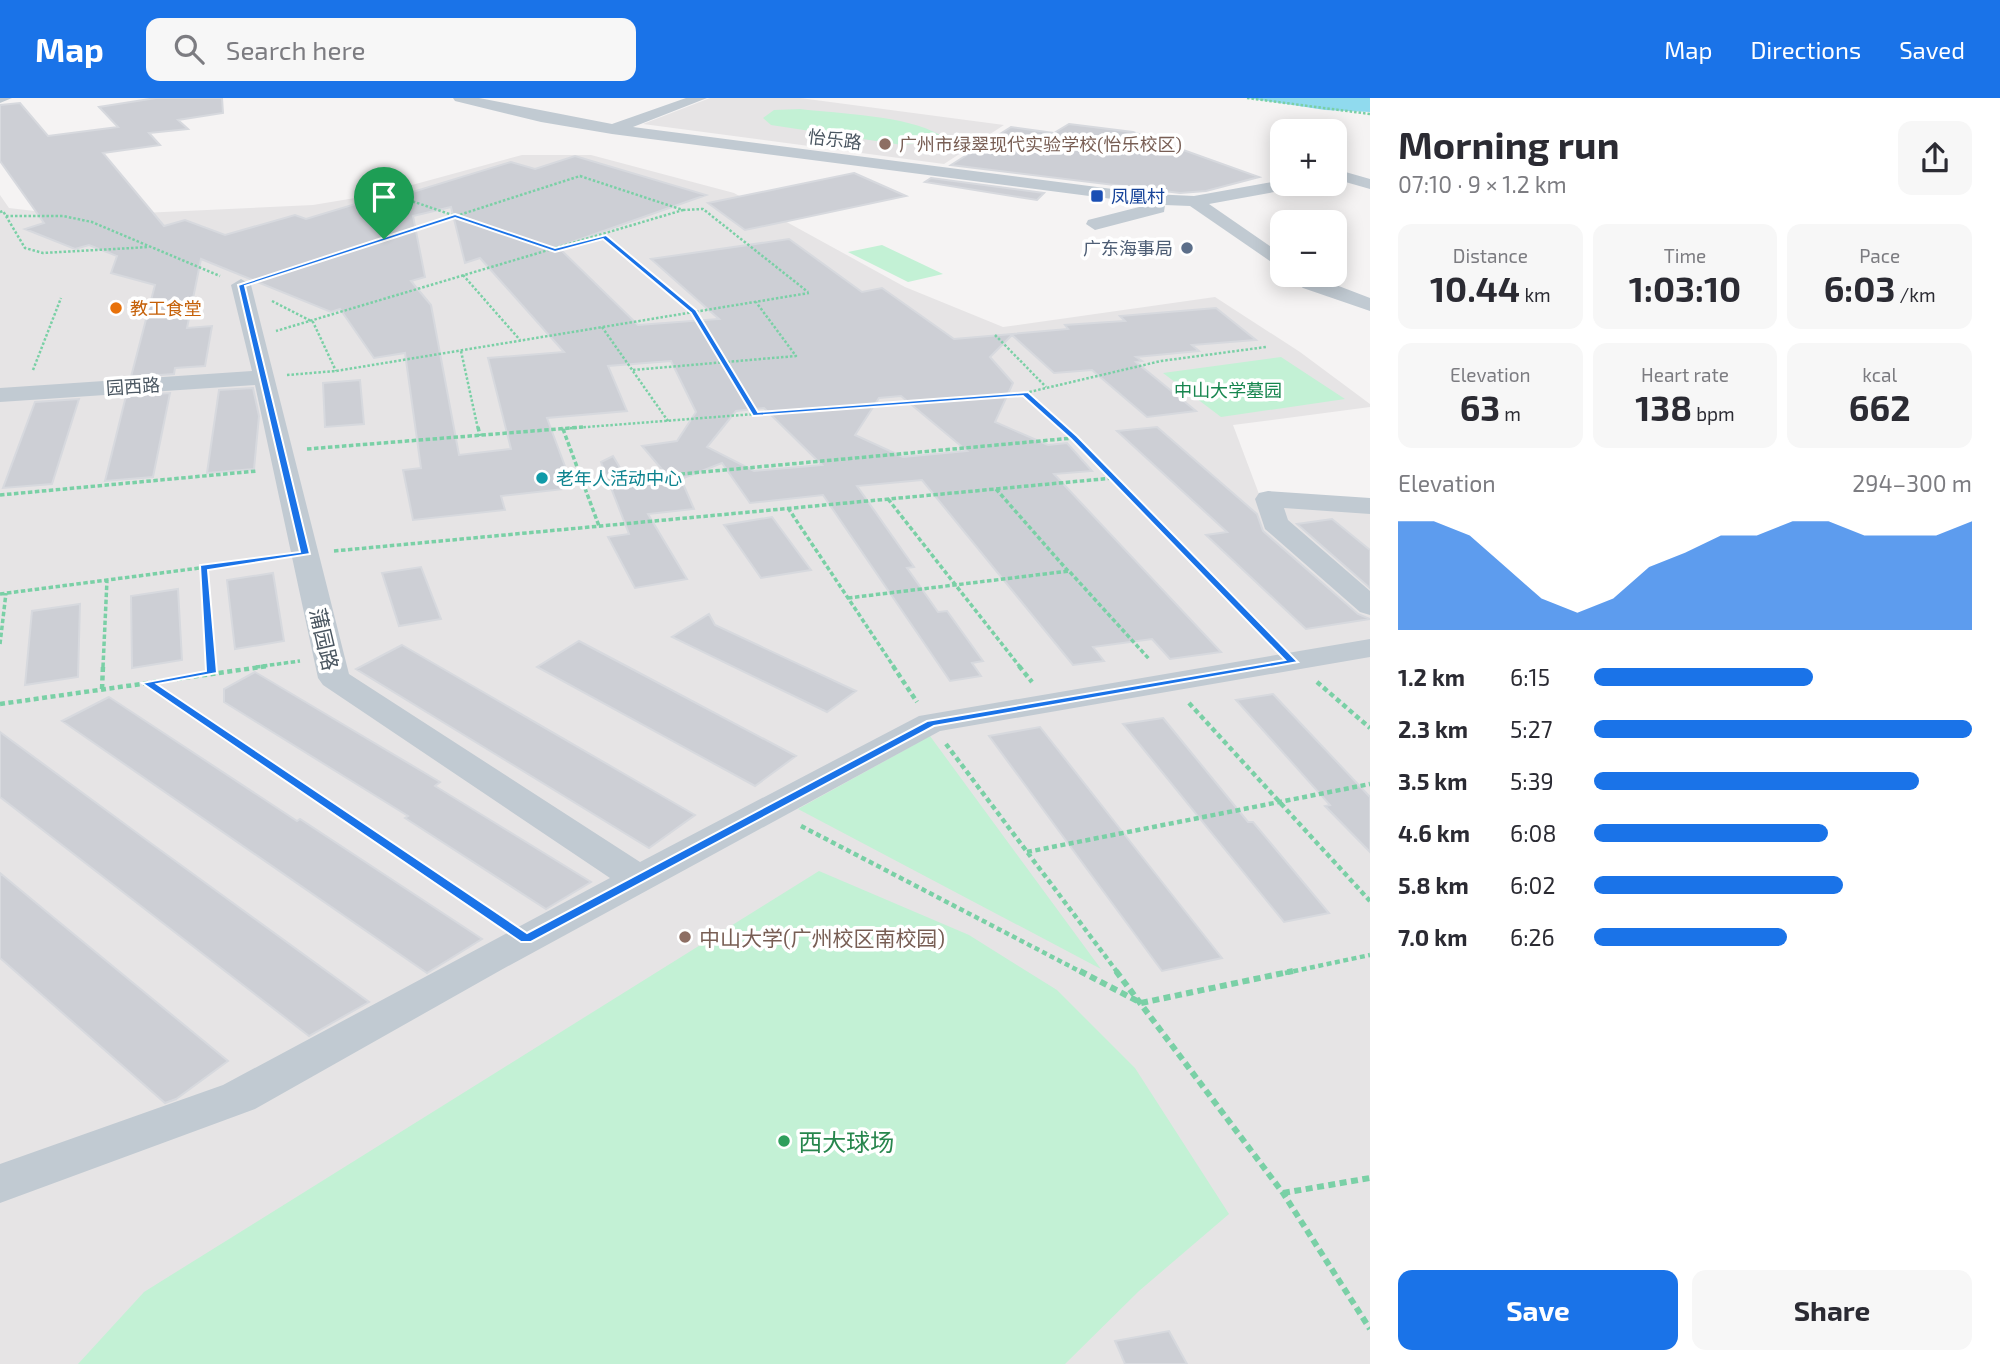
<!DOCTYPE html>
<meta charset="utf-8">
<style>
:root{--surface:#fff;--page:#f7f7f7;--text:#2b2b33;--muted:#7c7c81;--accent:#1a73e8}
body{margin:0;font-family:"Exo 2","Noto Sans SC",sans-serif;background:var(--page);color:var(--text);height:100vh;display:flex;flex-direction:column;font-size:26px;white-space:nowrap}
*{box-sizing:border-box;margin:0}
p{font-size:23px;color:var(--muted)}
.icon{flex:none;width:38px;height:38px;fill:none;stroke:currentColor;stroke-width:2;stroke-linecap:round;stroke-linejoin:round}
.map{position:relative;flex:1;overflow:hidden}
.sheet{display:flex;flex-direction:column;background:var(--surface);width:630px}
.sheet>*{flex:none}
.tools{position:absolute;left:1270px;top:21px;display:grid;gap:14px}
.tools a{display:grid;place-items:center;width:77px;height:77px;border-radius:14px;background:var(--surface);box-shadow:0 4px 18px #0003;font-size:35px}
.pin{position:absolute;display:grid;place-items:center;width:60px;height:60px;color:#fff;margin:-72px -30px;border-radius:50% 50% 50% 0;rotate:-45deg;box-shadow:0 0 7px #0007}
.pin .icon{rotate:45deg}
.round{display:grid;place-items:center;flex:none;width:74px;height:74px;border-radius:14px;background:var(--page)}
.headline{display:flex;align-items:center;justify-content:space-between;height:119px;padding:0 28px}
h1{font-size:38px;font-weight:700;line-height:52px}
.figures{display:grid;grid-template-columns:repeat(3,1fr);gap:10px;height:119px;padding:7px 28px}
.figures div{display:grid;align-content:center;border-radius:14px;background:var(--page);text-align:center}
.figures b{font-size:35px;font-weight:700}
.figures small{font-size:19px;font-weight:400}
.figures p{font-size:19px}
.chart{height:196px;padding:14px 28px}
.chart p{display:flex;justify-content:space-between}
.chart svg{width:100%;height:126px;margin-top:7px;fill:var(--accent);opacity:.7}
.cta{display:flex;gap:14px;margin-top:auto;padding:14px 28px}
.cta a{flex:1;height:80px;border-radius:14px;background:var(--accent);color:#fff;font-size:28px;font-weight:700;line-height:80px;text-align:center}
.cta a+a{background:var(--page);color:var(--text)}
ul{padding:0 28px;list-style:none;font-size:23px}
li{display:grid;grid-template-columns:112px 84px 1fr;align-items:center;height:52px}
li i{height:18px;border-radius:9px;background:var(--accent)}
header{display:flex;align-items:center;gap:42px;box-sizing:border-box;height:98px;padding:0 35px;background:var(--accent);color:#fff}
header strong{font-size:33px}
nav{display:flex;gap:38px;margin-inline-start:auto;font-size:24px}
.search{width:490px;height:63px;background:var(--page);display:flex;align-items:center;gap:18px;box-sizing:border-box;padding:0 24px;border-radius:14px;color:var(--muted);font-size:26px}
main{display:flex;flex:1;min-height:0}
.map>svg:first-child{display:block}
.education{fill:#e6e4e5}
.green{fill:#c3f1d5}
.water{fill:#90daee}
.building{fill:#cdcfd5;stroke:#d7d9de;stroke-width:2;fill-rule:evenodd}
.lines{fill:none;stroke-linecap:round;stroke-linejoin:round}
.path-far3{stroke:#7ad0a6;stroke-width:2.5;stroke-dasharray:2.5 2;stroke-linecap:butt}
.path-far2{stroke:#7ad0a6;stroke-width:3.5;stroke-dasharray:4.5 2.5;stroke-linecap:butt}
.path-far1{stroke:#7ad0a6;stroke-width:4.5;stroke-dasharray:5 3.5;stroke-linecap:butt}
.path{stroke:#7ad0a6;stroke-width:6;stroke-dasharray:7 4.5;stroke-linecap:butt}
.minor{fill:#c1cad2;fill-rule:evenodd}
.route{fill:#1a73e8;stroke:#fff;stroke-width:2;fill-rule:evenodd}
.education-dot{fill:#8d6e63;stroke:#fff;stroke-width:2.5}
.transit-dot{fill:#1a4fb4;stroke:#fff;stroke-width:2.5}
.service-dot{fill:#5c6f8a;stroke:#fff;stroke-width:2.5}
.food-dot{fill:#e8710a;stroke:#fff;stroke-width:2.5}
.culture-dot{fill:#0f9aa8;stroke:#fff;stroke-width:2.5}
.leisure-dot{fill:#2e9e5b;stroke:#fff;stroke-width:2.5}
.labels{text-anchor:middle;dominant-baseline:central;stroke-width:7;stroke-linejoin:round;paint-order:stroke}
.far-street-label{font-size:18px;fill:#4a5661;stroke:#fff}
.far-education-label{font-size:18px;fill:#785e54;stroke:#fff;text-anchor:start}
.far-transit-label{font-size:18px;fill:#164399;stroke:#fff;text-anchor:start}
.far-service-label{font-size:18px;fill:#4e5e75;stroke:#fff;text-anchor:end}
.far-food-label{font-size:18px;fill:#c56008;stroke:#fff;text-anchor:start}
.far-park-label{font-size:18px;fill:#17864f;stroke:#fff}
.far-culture-label{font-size:18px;fill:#0d838f;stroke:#fff;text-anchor:start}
.street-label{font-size:21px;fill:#4a5661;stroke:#fff}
.education-label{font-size:21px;fill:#785e54;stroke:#fff;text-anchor:start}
.near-leisure-label{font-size:24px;fill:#27864d;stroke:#fff;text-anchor:start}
</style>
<header>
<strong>Map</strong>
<div class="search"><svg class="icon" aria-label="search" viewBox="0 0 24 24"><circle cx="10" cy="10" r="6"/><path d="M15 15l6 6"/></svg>Search here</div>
<nav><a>Map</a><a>Directions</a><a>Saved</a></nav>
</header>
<main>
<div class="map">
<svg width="1370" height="1266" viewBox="0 0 1370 1266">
<rect width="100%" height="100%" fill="#f5f3f3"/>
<path class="education" d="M710,0H800L1004,27L944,66L643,26Z
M522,57H591L734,95L905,189L1003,229L1215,199L1300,254L1370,306V309L1233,327L1262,404L1370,413V1266H0V97L9,110L77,118L313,107L379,96Z"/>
<path class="green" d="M800,11C841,16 905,17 940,37L936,43L902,47L771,27L763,20L774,12Z
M882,147L943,176L908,184L848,154Z
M1281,259L1345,301L1221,319L1163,275Z
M930,638L1101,871L798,711Z
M819,773L969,837L1057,892L1135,970L1229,1116L1139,1193L1065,1266H78L144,1194Z"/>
<path class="water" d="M1247,0H1370V14L1325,12Z"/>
<path class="building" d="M156,0H222L223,15L178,22L188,31L149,35L160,47L103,55L164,128L185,122L225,137L295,117L306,121L372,101L380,104L511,64L535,71L575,58L706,97L558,149L638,227L719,221L651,161L789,141L862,194L882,190L954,241L1068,231L1065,227L1125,223L1120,218L1216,210L1256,242L1192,247L1199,253L1136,259L1142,263L1136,264L1196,313L1147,319L1092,272L1054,275L1012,237L990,259L1013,285L995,324L1048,347L1067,345L1092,373L1054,376L1221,554L1170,561L1152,541L1093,549L1104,563L1073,567L922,382L857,388L914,469L907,470L938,514L947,513L983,563L972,565L981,578L950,583L823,397L750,405L722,365L681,381L694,411L648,416L687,481L635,490L608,439L629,436L601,364L613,358L631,388L630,386L671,382L642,348L677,343L696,314L671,263L608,268L627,313L547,320L573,390L501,398L505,412L413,422L403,372L421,370L405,255L374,260L340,211L331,214L201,161L187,230L212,228L205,268L175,270L174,276L131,279L155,187L111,175L117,158L89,147L75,151L25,131L44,125L0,63V7L20,5L48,38L118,29L99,9ZM451,109L465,165L480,160L564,254L488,260L511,351L459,357L431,207L411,183L425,179L413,118ZM901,298L967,353L903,359L855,337L879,300ZM764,310L822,367L754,373L707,349L736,313Z
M1069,26L1133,34L1259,79L1206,93L1180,95L951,67L1011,29L1054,35Z
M854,75L906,98L745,132L708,105Z
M931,80L1044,95L1037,102L925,84Z
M360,282L364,326L325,329L323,285Z
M253,290L259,318L254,371L207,375L219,292Z
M170,295L153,379L105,383L126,298Z
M79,301L52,386L3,390L35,304Z
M1157,329L1257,416L1263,433L1358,516L1370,521L1306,531L1206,437L1227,434L1117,333Z
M772,419L811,472L761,480L724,427Z
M1332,421L1370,452V490L1297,426Z
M421,469L441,521L399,528L382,475Z
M273,475L284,543L235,551L227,482Z
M178,491L182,562L132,570L131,498Z
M80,506L78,579L25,587L32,513Z
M709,516L715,527L856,593L827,614L672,539Z
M579,543L632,571L796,658L755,688L537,569Z
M402,547L695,717L649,750L356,571Z
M255,574L440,684L435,688L591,784L546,811L405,720L408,718L224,604V591Z
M1273,596L1370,699V754L1325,708L1330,707L1236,602Z
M109,599L297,723L300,721L482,841L427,875L62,623Z
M1163,620L1248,724H1253L1329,815L1284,824L1123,626Z
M1040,629L1132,746L1222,860L1162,873L989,638Z
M0,634L152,746L369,904L309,938L0,699Z
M0,775L53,819L228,963L176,1001L165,1005L0,860Z
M1169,1233L1187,1266H1125L1115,1243Z"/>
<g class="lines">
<path class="path-far3" d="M1247,0L1370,16
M400,99L554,152
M683,112L703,111L808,194
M0,114L3,113L25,150L43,155L149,149
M6,118H63L92,124L220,178
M604,138L694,214L756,316
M463,177L520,242
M263,180L580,78L683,112L276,233
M272,203L313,224L336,273
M602,229L668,323
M995,237L1046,289
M461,253L478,331
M33,272L61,200
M633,272L796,258L756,204
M287,277L336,273L809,195
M1025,295L1161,263L1266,249
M561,331L1025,295L1064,331"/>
<path class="path-far2" d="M478,329L480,338
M1063,329L1272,542
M563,331L599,428
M307,351L583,329
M583,385L1073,340
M996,391L1068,473
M0,397L257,373
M888,401L1020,569
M788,410L894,569
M334,453L1113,380
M203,469L211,569
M0,496L276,460
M848,500L1069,473L1150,562
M0,546L6,495
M103,569L107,482
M256,569L300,563"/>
<path class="path-far1" d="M210,568L211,575
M893,568L917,604
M1019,568L1032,584
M1317,584L1370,630
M147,585L500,823
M102,591L103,568
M1189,605L1370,803
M0,606L268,568
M946,646L1118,875
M801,728L1083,875
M1027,754L1370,686
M1285,875L1370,857"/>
<path class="path" d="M1080,873L1141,905L1293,873
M1116,873L1283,1095L1370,1231
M1283,1095L1370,1080"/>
<path class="minor" d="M0,0H12L0,5Z
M453,0H479L612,26L686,0H707L633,29L1151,96L1194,98L1283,82V86H1300L1291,91L1209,106L1283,157V172L1190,108L1165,107L1164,114L1095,132L1086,126L1088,122L1151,106L612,36L541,24L455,3Z
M1335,71L1370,81V91L1335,81Z
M1287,177H1310L1370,200V213L1303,190Z
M241,181L251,187L349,576L640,764L919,618L1370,541V559L940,633L501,872L255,1011L0,1105V1066L223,987L610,780L323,587L318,580L255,287L0,304V290L252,273L231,187Z
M1268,393L1370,400V416L1284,410L1288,422L1370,493V517L1360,514L1265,431L1255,401L1259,395Z"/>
</g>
<path class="route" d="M455,116L555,150L606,137L696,212L758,314L1028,294L1077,338L1298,564L934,628L531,844H521L142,585L206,573L200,467L300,454L238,187ZM455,120L555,154L603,141L691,215L753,318L1023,298L1071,341L1285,562L927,623L527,835L157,586L217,575L208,472L310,456L245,188Z"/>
<g class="education-dot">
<circle cx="885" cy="46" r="7"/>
<circle cx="685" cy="839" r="7"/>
</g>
<rect class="transit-dot" x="1090" y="91" width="14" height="14" rx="3.5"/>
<circle class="service-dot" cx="1187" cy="150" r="7"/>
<circle class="food-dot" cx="116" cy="210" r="7"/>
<circle class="culture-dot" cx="542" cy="380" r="7"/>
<circle class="leisure-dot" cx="784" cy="1043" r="7"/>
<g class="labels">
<g class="far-street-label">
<text transform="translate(835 41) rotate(7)">怡乐路</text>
<text transform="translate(133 288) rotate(-4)">园西路</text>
</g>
<g class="far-education-label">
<text x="899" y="46">广州市绿翠现代实验学校(怡乐校区)</text>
</g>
<g class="far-transit-label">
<text x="1111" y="98">凤凰村</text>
</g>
<g class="far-service-label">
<text x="1173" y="150">广东海事局</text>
</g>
<g class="far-food-label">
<text x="130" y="210">教工食堂</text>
</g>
<g class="far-park-label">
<text x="1228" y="292">中山大学墓园</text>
</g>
<g class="far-culture-label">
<text x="556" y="380">老年人活动中心</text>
</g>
<g class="street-label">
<text transform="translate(325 541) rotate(77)">蒲园路</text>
</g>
<g class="education-label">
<text x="699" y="839">中山大学(广州校区南校园)</text>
</g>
<g class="near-leisure-label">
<text x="798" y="1043">西大球场</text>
</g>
</g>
</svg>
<div class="tools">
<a>+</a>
<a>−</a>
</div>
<div class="pin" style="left:384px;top:141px;background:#1e9e55"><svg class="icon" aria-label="arrive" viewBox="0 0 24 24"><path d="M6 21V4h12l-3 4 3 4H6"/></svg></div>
</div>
<section class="sheet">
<div class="headline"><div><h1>Morning run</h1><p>07:10 · 9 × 1.2 km</p></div><a class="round"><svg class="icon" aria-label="share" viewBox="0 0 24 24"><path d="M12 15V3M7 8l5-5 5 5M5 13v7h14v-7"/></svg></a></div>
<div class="figures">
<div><p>Distance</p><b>10.44<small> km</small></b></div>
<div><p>Time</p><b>1:03:10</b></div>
<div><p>Pace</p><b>6:03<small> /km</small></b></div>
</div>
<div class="figures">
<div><p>Elevation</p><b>63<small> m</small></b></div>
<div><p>Heart rate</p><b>138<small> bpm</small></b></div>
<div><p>kcal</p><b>662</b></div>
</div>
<div class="chart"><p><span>Elevation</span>294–300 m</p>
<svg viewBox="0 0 160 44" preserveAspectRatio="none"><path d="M0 44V6L10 6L20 11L30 22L40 33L50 38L60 33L70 22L80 17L90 11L100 11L110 6L120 6L130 11L140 11L150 11L160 6V44z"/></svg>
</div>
<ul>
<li><b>1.2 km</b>6:15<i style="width:58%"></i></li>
<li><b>2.3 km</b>5:27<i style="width:100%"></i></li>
<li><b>3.5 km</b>5:39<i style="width:86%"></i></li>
<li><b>4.6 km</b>6:08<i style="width:62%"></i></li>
<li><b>5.8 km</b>6:02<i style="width:66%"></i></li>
<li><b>7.0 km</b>6:26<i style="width:51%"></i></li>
</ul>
<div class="cta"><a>Save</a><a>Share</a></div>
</section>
</main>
